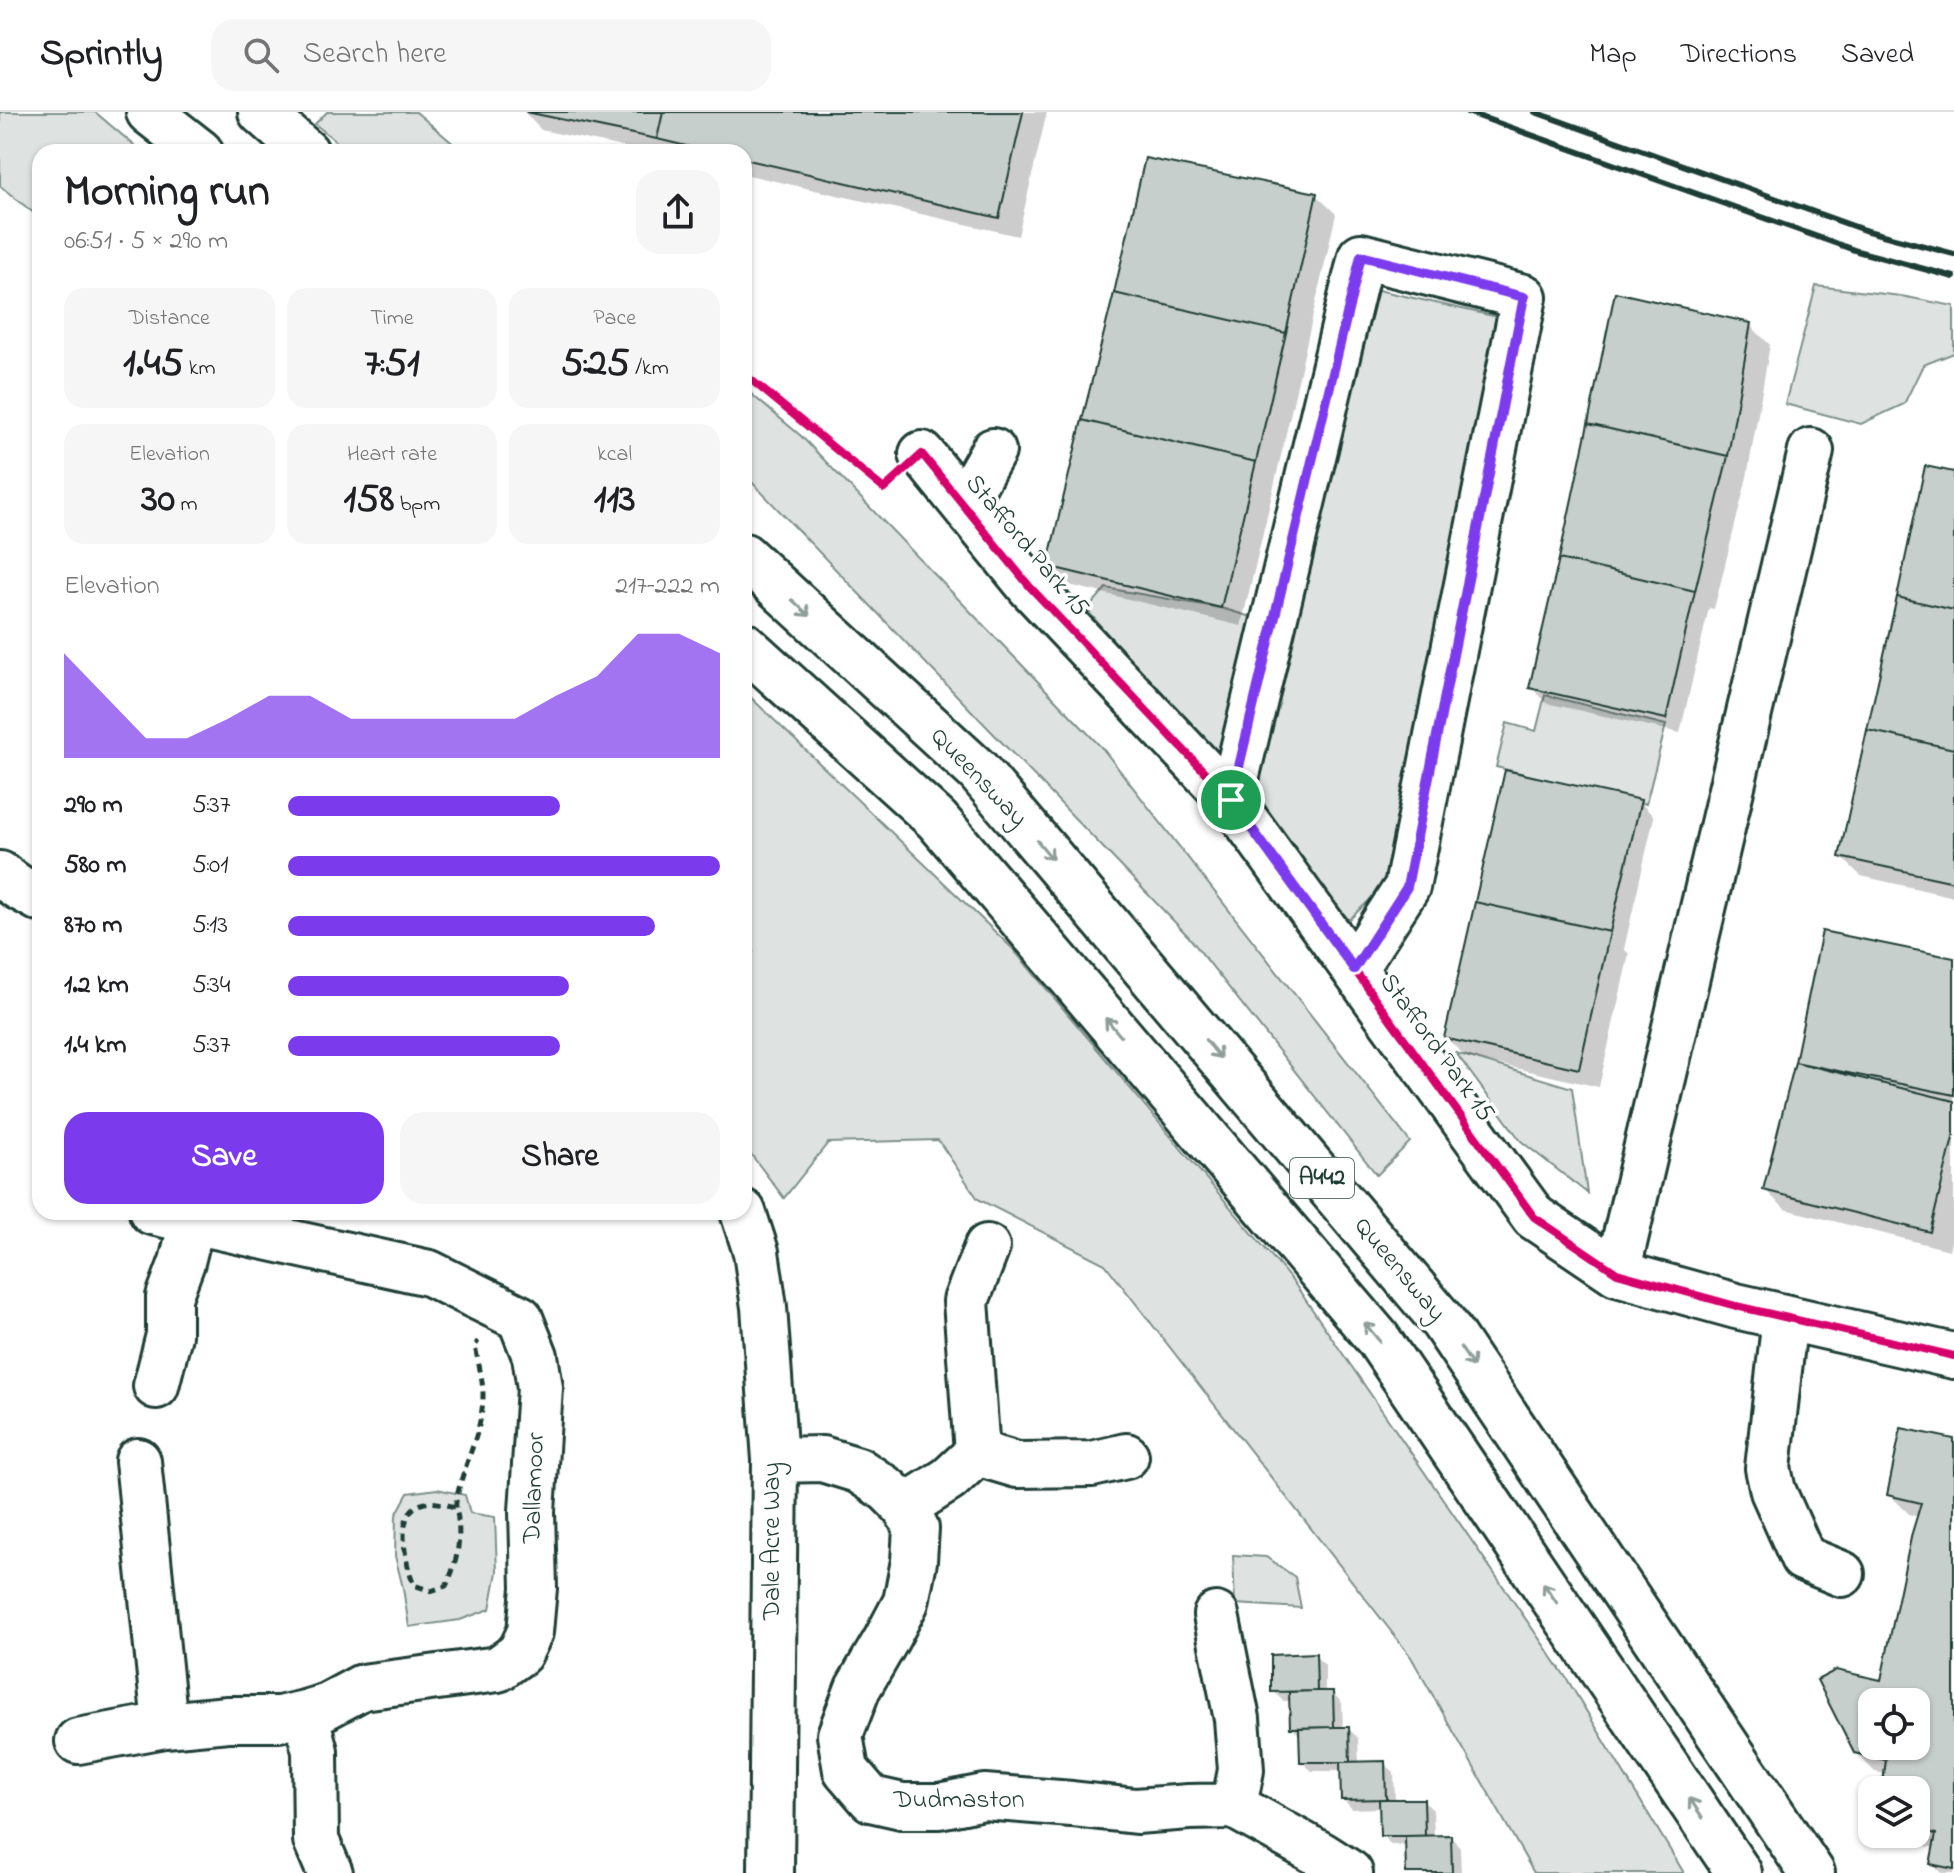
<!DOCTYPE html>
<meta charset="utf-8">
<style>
:root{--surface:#fff;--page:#f6f6f6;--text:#202124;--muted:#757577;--line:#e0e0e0;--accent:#7c3aed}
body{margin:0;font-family:"Indie Flower",sans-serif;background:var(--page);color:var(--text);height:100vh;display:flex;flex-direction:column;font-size:30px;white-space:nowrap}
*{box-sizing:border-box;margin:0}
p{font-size:26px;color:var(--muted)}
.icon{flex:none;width:44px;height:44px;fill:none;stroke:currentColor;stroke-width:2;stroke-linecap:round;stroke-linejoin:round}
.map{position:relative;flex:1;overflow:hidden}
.drawer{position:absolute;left:32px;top:32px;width:720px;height:1076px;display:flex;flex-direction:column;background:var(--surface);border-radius:24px;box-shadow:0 2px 6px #0004}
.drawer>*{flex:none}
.tools{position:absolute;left:1858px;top:1576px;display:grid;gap:16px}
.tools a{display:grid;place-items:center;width:72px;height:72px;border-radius:16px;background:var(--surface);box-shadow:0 2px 6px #0004;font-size:40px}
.pin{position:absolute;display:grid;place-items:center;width:68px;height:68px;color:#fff;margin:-34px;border:4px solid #fff;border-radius:50%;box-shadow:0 2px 8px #0007}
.round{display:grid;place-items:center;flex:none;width:84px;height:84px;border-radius:24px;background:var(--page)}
.headline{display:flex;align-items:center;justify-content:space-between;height:136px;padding:0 32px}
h1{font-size:44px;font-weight:700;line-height:60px}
.stats{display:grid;grid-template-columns:repeat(3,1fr);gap:12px;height:136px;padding:8px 32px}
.stats div{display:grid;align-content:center;border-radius:20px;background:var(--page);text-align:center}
.stats b{font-size:40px;font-weight:700}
.stats small{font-size:22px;font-weight:400}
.stats p{font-size:22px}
.chart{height:224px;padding:16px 32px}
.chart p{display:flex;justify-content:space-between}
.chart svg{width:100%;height:144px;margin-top:8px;fill:var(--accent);opacity:.7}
.button{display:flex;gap:16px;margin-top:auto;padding:16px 32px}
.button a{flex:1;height:92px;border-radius:24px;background:var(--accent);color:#fff;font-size:32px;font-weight:700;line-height:92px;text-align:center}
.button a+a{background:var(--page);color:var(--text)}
ul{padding:0 32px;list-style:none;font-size:26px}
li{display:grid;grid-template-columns:128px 96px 1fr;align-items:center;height:60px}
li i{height:20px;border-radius:10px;background:var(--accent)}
header{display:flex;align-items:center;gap:48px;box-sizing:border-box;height:112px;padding:0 40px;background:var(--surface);border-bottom:2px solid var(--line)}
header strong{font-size:38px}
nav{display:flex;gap:44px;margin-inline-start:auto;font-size:28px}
.search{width:560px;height:72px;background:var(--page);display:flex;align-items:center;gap:20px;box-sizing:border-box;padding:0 28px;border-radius:24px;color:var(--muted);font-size:30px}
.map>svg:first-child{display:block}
.green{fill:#dee3e2;stroke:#7e908b;stroke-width:2}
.shadow{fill:#0003;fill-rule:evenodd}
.building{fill:#c7cfcc;stroke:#1f3d34;stroke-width:2;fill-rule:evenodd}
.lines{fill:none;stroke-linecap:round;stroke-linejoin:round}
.minor-casing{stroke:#1f3d34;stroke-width:50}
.highway-casing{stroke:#1f3d34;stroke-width:50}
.path{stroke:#1f3d34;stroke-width:5;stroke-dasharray:8 6;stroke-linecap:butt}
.minor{stroke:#fff;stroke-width:44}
.highway{stroke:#fff;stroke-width:44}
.rail{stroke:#1f3d34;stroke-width:6}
.cycleway-casing{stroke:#fff;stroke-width:13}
.cycleway{stroke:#d6006c;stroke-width:8}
.oneway{stroke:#8f9e9a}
.route-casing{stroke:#fff;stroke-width:16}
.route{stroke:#7c3aed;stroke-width:10}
.labels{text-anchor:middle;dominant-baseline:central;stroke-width:7;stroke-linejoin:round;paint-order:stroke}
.shield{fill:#fff;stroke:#627771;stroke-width:2}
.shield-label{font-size:24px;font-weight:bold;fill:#1f3d34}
.street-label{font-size:26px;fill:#1f3d34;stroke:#fff}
</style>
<header>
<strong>Sprintly</strong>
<div class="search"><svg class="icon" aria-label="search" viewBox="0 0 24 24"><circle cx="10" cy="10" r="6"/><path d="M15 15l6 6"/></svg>Search here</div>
<nav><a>Map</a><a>Directions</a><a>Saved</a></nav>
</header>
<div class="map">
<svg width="1954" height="1761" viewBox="0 0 1954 1761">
<rect width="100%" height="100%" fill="#fff"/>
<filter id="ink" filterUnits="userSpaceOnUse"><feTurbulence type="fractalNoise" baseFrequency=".0125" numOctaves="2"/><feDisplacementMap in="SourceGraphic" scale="16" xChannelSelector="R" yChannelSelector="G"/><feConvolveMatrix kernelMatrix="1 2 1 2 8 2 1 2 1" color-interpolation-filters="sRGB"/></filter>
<g filter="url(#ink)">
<path class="green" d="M0,0H95L142,40H40V106L0,74Z
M327,0H416L463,40H349L315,12Z
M1816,174L1901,184L1954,194V241L1923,253L1904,292L1861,312L1785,292Z
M1378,178L1502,206L1386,772L1349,808L1087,498L1106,476L1221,496L1292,517Z
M744,276L801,324L1103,637L1410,1030L1377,1063L1188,824L744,362Z
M744,579L1013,837L1294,1171L1567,1567L1684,1761H1534L1411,1545L1105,1152L978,1087L938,1028L828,1031L784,1086L744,1033V863L753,840L744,831Z
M1545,583L1666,613L1646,692L1496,655L1507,611L1536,619Z
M1456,941L1572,976L1587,1081L1521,1029Z
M437,1377L465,1383L470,1401L495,1405L497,1460L490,1497L460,1508L409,1515L403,1476L395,1444L396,1403L408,1381Z
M1233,1443L1266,1445L1295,1465L1301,1496L1235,1492Z"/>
<path class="shadow" d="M524,0H1047L1018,124L744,62V40H647L541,18Z
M1316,83L1336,102L1275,370L1241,514L1069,473L1050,453Z
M1750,213L1770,233L1747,365L1714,497L1709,496L1680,621L1546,591L1532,576Z
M1954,362V785L1861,764L1841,745Z
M1640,690L1654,705L1624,837L1629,842L1599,975L1466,945L1446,926Z
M1824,821L1954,848V1118L1949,1138L1785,1097L1765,1078L1797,950Z
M1954,1329V1761H1941L1932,1752L1935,1736L1926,1734L1914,1722H1916V1678H1884L1886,1662L1875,1660L1855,1640L1820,1569L1883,1571L1919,1405L1909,1402L1889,1382ZM1872,1590H1916V1634H1872Z
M1315,1544L1325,1553V1581H1333L1342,1591L1343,1617H1349L1358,1626L1359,1651H1384L1394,1660L1395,1689H1424L1433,1698L1434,1725H1451L1460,1735L1461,1761H1408V1733H1391L1382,1723L1381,1696L1352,1697L1343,1687L1342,1659H1312L1302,1650L1301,1625L1292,1615L1291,1589H1283L1273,1579Z"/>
<path class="building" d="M526,0H663L657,27Z
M663,0H1023L999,106L744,47V40H711L657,27Z
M1145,46L1317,81L1286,221L1114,181Z
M1615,180L1751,211L1728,344L1588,312Z
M1114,181L1286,221L1256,350L1082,308Z
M1082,308L1256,350L1221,496L1047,454Z
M1588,312L1728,344L1695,479L1559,447Z
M1925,354L1954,360V498L1897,485Z
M1559,447L1695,479L1666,607L1529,576Z
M1897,485L1954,498V637L1867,618Z
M1867,618L1954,637V770L1839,745Z
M1505,658L1641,688L1610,820L1475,790Z
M1475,790L1610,820L1579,957L1444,926Z
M1822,819L1954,846V983L1795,950Z
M1795,950L1954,989V1022L1930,1120L1763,1078Z
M1901,1316L1954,1327V1757L1930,1752L1936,1722L1916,1717V1678H1882L1886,1648L1854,1641L1817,1568L1836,1558L1881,1568L1912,1421L1921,1391L1887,1383ZM1872,1590H1916V1634H1872Z
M1316,1541L1317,1579L1271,1580V1543Z
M1317,1579H1333L1334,1615L1290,1616L1289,1580Z
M1334,1615H1349L1350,1650H1300L1299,1616Z
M1385,1649L1386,1687L1341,1688L1340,1650Z
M1379,1687H1424L1425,1724H1380Z
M1451,1723L1452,1761H1406L1405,1724Z"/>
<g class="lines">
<g class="minor-casing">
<path id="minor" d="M922,342L1030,475L1231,688L1534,1105L1617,1161L1736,1194L1954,1244
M963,392L993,339
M1231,688L1361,144L1524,185L1407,775L1354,857
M0,762L18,775L40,787
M152,1100L429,1161L520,1206L535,1244L540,1276L532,1399L534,1476L530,1520L520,1541L498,1557L362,1575L325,1595L305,1601L315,1639L316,1728L330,1761
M743,1100L756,1140L764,1195L775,1348L771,1761
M1617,1161L1811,339
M1785,1205L1768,1356L1773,1379L1803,1446L1842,1462
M156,1274L169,1223V1185L182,1150L192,1110
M977,1341L1017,1353L1092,1352L1126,1344
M775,1348L822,1347L858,1358L888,1378L905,1395L916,1416L914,1449L906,1490L886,1528L858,1576L840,1623L846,1658L871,1687L902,1694H939L984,1685L1072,1692L1136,1699L1189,1695L1234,1694L1322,1743L1350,1761
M138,1349L165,1613
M905,1395L949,1367L977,1341L966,1189L987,1135
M1216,1503L1237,1607L1241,1658L1234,1694
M78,1629L165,1613L228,1607H279L305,1601"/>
</g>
<g class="highway-casing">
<path id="highway" d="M149,0L200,40
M261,0L306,40
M744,444L978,659L1443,1210L1812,1761
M744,533L937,708L1378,1227L1739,1761"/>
</g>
<path class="path" d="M455,1395C443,1392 429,1387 417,1394C395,1405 406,1455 414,1473L431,1479L446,1474C456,1454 461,1431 458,1408C458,1402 455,1397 456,1390C462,1354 483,1321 483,1283C483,1267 478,1250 475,1234L478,1229"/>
<use href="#minor" class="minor"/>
<use href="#highway" class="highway"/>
<path class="rail" d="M1467,0L1857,139L1954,165
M1535,0L1864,118L1954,142"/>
<g class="cycleway-casing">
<path id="cycleway" d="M744,262L884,377L922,342L1030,475L1231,688L1534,1105L1617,1161L1736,1194L1954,1244
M1231,688L1361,144L1524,185L1407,775L1354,857"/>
</g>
<use href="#cycleway" class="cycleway"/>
</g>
<defs><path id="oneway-shaft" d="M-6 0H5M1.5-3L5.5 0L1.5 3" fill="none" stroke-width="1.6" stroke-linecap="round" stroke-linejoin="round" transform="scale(2)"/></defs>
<g class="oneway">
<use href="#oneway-shaft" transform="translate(801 496) rotate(43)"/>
<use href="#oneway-shaft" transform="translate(1045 738) rotate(50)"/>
<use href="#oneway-shaft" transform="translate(1113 915) rotate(-130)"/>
<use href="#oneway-shaft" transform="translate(1213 937) rotate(50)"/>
<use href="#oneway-shaft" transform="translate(1372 1220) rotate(-129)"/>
<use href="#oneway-shaft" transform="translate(1467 1245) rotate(56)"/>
<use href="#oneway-shaft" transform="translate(1550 1481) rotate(-124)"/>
<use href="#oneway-shaft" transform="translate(1696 1696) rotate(-124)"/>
</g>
</g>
<g class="lines" filter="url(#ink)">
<g class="route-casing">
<path id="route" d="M1361,144L1524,185L1407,775L1354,857L1231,688Z"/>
</g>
<use href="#route" class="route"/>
</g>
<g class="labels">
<rect class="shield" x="1290" y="1046" width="64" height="40" rx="6"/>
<g class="shield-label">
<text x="1322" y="1066">A442</text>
</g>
<g class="street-label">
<text transform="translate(1026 434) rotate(50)">Stafford Park 15</text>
<text transform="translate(978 666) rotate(46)">Queensway</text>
<text transform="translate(1436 936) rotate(54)">Stafford Park 15</text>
<text transform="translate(1399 1158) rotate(50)">Queensway</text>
<text transform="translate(535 1376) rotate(-88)">Dallamoor</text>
<text transform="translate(773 1429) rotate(-90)">Dale Acre Way</text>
<text x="959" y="1689">Dudmaston</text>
</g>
</g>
</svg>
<div class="tools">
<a><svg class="icon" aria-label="locate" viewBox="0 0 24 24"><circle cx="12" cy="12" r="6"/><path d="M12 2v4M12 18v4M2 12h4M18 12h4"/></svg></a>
<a><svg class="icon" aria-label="layers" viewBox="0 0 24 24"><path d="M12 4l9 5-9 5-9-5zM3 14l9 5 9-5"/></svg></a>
</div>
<div class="pin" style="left:1231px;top:688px;background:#1e9e55"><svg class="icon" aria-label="arrive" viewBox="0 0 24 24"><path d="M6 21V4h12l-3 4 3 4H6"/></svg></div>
<section class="drawer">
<div class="headline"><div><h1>Morning run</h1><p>06:51 · 5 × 290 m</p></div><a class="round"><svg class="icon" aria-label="share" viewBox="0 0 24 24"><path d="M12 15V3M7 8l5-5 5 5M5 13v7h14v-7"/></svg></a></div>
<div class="stats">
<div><p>Distance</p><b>1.45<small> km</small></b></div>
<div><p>Time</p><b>7:51</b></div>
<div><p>Pace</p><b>5:25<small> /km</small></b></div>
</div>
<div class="stats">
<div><p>Elevation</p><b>30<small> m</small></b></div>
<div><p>Heart rate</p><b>158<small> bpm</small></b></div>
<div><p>kcal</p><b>113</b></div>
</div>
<div class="chart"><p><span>Elevation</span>217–222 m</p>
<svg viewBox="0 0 160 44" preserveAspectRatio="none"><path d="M0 44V12L10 25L20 38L30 38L40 32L50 25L60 25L70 32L80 32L90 32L100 32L110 32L120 25L130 19L140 6L150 6L160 12V44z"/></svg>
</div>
<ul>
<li><b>290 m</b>5:37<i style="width:63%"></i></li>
<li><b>580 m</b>5:01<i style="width:100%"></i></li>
<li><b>870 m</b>5:13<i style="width:85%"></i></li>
<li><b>1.2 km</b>5:34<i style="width:65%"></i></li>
<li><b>1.4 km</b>5:37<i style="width:63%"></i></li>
</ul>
<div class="button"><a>Save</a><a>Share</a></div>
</section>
</div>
